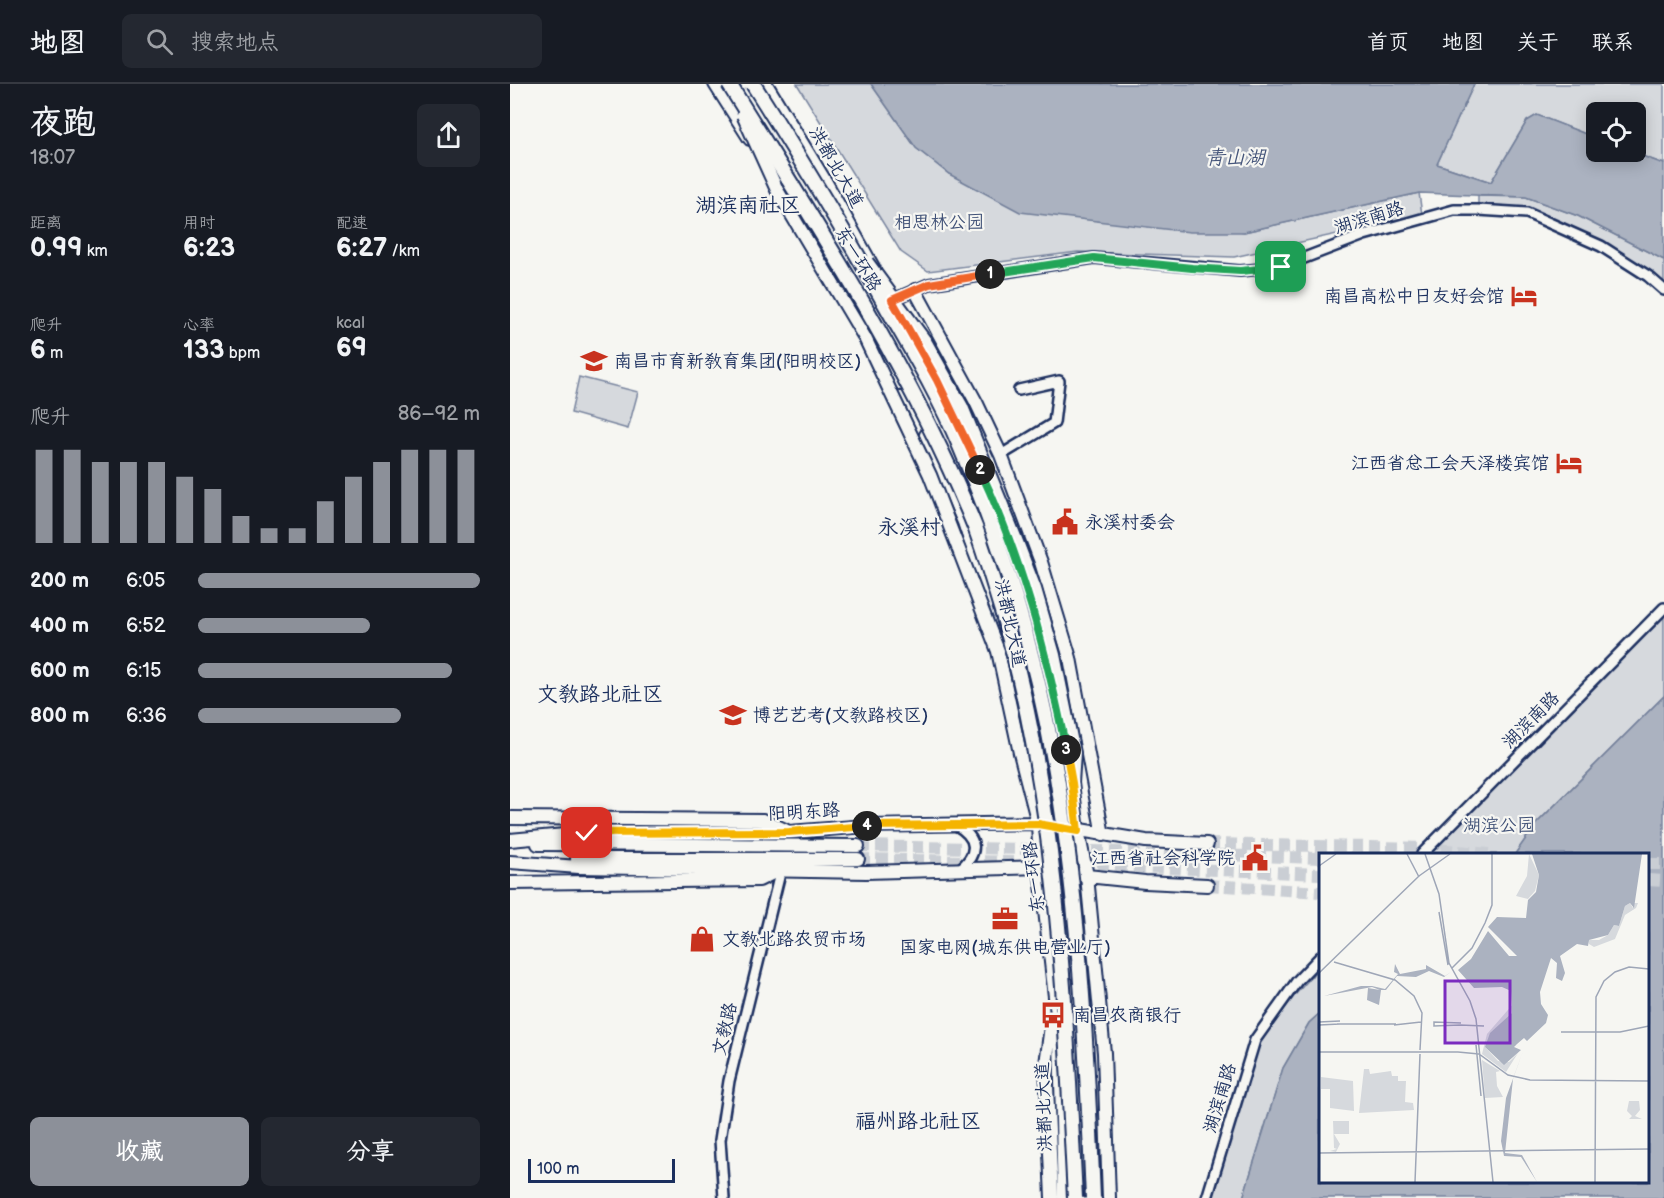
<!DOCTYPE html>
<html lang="zh">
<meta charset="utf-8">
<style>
:root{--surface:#171b24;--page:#242831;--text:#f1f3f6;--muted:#9ea1a6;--line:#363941;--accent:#8c9099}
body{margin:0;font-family:"Balsamiq Sans","LXGW WenKai TC",sans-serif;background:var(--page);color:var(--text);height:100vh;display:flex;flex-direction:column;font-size:22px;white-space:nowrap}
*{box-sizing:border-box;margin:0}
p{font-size:20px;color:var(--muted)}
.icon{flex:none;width:33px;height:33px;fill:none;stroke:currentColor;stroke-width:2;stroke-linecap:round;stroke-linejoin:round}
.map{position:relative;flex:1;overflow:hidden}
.details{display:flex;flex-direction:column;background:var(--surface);width:510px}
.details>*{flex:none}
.fabs{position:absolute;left:1076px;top:18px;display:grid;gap:12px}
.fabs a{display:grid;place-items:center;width:60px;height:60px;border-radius:9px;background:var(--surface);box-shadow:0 3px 15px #0003;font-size:30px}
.scale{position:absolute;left:18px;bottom:15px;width:147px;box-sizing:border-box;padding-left:6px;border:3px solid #1b2f5e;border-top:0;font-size:16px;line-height:21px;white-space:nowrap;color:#1b2f5e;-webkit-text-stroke:4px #f6f6f2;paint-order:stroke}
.pin{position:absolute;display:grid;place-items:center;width:51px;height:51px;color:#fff;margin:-26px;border-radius:12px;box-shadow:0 3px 9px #0006}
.km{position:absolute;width:30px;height:30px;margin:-15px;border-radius:50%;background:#222;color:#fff;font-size:16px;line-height:30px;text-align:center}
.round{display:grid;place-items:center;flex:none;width:63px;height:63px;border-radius:9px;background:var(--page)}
.overview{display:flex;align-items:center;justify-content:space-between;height:102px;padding:0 30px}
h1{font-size:33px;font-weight:600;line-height:45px}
.stats{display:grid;grid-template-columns:repeat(3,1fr);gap:9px;height:102px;padding:6px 30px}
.stats div{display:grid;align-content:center}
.stats b{font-size:26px;font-weight:600}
.stats small{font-size:16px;font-weight:400}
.stats p{font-size:16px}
.chart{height:168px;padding:12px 30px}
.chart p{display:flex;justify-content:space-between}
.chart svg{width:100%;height:108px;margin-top:6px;stroke:var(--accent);stroke-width:6}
.action{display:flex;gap:12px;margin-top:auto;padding:12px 30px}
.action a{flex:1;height:69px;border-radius:9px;background:var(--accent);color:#fff;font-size:24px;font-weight:600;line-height:69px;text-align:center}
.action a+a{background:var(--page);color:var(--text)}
ul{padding:0 30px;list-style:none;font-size:20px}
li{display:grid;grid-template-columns:96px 72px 1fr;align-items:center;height:45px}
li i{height:15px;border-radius:8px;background:var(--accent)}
header{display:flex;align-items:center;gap:36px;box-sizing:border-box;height:84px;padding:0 30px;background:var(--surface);border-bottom:2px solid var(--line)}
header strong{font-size:28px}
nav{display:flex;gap:33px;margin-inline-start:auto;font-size:21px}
.search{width:420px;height:54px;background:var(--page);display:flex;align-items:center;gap:15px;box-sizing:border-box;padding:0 21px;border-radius:9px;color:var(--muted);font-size:22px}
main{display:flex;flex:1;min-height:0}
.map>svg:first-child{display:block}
.green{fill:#d6d9dd;stroke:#78849e;stroke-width:1.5}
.water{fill:#abb2c0;stroke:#717e99;stroke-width:1.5}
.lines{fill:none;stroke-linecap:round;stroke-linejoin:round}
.major-tunnel{stroke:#caced4;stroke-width:12;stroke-dasharray:12 6;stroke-linecap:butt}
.minor-casing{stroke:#1b2f5e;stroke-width:14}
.major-casing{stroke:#1b2f5e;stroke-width:16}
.minor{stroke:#f6f6f2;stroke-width:9}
.major{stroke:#f6f6f2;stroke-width:12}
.major-bridge-casing{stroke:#1b2f5e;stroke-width:16;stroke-linecap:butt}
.highway-bridge-casing{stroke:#1b2f5e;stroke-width:18;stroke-linecap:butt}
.major-bridge{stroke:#f6f6f2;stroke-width:12}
.highway-bridge{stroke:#f6f6f2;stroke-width:14}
.split-1-casing{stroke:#fff;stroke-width:12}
.split-2-casing{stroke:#fff;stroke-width:12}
.split-3-casing{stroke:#fff;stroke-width:12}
.split-4-casing{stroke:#fff;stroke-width:12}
.split-5-casing{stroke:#fff;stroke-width:12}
.split-1{stroke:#22a559;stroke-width:8}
.split-2{stroke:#f0652b;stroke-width:8}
.split-3{stroke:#22a559;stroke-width:8}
.split-4{stroke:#f5b400;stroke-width:8}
.split-5{stroke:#f5b400;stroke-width:8}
.labels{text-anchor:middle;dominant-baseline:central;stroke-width:4.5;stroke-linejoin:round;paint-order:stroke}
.street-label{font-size:18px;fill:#1b2f5e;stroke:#f6f6f2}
.park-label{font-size:18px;fill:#405177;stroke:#f6f6f2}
.poi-label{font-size:18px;fill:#1b2f5e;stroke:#f6f6f2;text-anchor:start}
.water-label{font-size:20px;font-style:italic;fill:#46567b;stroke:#f6f6f2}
.quarter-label{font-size:21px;fill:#1b2f5e;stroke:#f6f6f2}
.inset-road{fill:none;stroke:#9ea6b7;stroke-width:1.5}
.view{fill:#7b2cbf;fill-opacity:0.15;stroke:#7b2cbf;stroke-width:3}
.inset-edge{fill:none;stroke:#1b2f5e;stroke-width:3}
</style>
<header>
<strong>地图</strong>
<div class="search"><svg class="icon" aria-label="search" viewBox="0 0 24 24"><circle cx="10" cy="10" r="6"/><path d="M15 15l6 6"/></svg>搜索地点</div>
<nav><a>首页</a><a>地图</a><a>关于</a><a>联系</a></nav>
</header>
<main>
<section class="details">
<div class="overview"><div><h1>夜跑</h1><p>18:07</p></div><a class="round"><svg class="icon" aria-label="share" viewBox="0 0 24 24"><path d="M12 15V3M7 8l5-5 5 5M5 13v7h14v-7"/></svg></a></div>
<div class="stats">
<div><p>距离</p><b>0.99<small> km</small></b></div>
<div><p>用时</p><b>6:23</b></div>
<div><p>配速</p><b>6:27<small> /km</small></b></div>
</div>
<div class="stats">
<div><p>爬升</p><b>6<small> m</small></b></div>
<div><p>心率</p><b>133<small> bpm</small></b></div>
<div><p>kcal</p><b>69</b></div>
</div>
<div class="chart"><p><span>爬升</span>86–92 m</p>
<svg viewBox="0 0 160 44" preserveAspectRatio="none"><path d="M5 44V6M15 44V6M25 44V11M35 44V11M45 44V11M55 44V17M65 44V22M75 44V33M85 44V38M95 44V38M105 44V27M115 44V17M125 44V11M135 44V6M145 44V6M155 44V6"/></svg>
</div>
<ul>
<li><b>200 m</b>6:05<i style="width:100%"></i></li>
<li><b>400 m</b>6:52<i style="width:61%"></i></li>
<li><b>600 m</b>6:15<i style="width:90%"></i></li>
<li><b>800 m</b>6:36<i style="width:72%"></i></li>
</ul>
<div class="action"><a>收藏</a><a>分享</a></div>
</section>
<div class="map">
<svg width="1154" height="1114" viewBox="0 0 1154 1114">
<rect width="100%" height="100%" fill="#f6f6f2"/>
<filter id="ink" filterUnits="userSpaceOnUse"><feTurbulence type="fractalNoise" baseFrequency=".0167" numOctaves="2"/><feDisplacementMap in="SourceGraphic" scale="12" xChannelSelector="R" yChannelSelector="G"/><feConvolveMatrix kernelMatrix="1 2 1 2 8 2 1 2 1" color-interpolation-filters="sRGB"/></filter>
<g filter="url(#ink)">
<path class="green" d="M287,0H361L406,64L439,90L734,148L909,109L912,131L724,173L568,168L418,187L391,168Z
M964,0H1154V80L1121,68H1125V28H1086V54L1027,31L1017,37L981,98L927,80Z
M968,112L1016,113L1068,132L1154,176V206L1091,162L1017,129L968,126Z
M69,293L128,308L118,345L61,329Z
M1154,530V612L1026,740L1005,770H919Z
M810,883V929L799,939L773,984L733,1114H703L750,958L785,911Z"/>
<path class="water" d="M361,0H964L927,80L981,98L1017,37L1027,31L1086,54V68H1121L1154,80V176L1068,132L1016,113L909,109L734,148H680L510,128L439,90L406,64Z
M1154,612V1114H733L773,984L799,939L810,929V1098H1138V770H1005L1026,740Z"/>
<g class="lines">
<path class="major-tunnel" d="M697,760L916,764L980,770
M348,762L519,765L810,774
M348,775L509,778
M533,779L810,790
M1138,780H1154
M1138,796L1154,797
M697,801L810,808"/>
<g class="minor-casing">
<path id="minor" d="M382,216L419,200L584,174L730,187L771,183L854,151L944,126H968L1017,129L1091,162L1138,192L1154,206
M491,371L544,339L549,297L509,306
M446,741C468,754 469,769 450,785
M912,770L1154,524
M214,1114L210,1056L219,997L271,785
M697,1114L745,956L787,897L810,873"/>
</g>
<g class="major-casing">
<path id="major" d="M205,0L240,55
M256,0L315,97L364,185
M405,206L466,318L491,371L531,478L560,574L593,751
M340,218L391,300
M389,229L427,296L479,405L524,528L537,577L562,699L568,747L577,792L594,969L599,1114
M416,351L454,438L480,517L488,567L510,669L528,739L530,783L550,956L554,1114
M0,734L253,736L275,746
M0,756L77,749L279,748L357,742L528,739L636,757L697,760
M28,760L348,762
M67,775H348
M0,778L69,783L356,788L530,783L577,792L635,798L697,801
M0,799L249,796L269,786
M542,1114L536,980L542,934"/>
</g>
<use href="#minor" class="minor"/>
<use href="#major" class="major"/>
<g class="major-bridge-casing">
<path id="major-bridge" d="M233,31L267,106L355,254L420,391L488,567
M357,178L415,257L452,323L505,453L525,505L544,571L564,669L562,699"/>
</g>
<g class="highway-bridge-casing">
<path id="highway-bridge" d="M219,0C308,143 401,286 465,443C476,473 485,504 494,534C548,722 555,920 565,1114
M243,0C290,74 335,148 378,225C403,269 430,314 450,362C495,466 528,580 547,693C570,832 577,973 583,1114"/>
</g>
<use href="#major-bridge" class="major-bridge"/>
<use href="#highway-bridge" class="highway-bridge"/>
</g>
</g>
<g class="lines" filter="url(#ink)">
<g class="split-1-casing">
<path id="split-1" d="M480,190L584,174L682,184L730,187L771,183"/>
</g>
<g class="split-2-casing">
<path id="split-2" d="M470,386L427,296L382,216L419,200L480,190"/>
</g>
<g class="split-3-casing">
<path id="split-3" d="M470,386C512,475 537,570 556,666"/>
</g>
<g class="split-4-casing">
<path id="split-4" d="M357,742L528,740L568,747L562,699L556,666"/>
</g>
<g class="split-5-casing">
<path id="split-5" d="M77,749L279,748L357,742"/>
</g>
<use href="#split-1" class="split-1"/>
<use href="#split-2" class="split-2"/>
<use href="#split-3" class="split-3"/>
<use href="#split-4" class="split-4"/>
<use href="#split-5" class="split-5"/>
</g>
<defs>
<g id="hotel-bare" transform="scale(2.07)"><path d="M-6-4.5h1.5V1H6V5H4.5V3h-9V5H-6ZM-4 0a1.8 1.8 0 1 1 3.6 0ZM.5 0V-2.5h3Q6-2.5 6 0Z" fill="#c8321e" stroke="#f6f6f2" stroke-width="2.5" paint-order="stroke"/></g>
<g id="school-bare" transform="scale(2.07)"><path d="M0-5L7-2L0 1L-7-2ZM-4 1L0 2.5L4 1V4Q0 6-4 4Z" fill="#c8321e" stroke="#f6f6f2" stroke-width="2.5" paint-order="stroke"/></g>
<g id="civic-bare" transform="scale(2.07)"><path d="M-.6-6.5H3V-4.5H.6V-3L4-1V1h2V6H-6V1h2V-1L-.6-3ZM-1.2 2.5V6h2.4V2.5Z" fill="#c8321e" stroke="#f6f6f2" stroke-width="2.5" paint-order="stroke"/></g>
<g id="office-bare" transform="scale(2.07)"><path d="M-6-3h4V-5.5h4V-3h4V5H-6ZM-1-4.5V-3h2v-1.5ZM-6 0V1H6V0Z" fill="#c8321e" stroke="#f6f6f2" stroke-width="2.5" paint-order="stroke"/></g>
<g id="shop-bare" transform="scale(2.07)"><path d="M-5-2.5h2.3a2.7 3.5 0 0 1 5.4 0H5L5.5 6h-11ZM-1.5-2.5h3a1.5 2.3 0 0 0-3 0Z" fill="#c8321e" stroke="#f6f6f2" stroke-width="2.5" paint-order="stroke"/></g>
<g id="bus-bare" transform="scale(2.07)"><path d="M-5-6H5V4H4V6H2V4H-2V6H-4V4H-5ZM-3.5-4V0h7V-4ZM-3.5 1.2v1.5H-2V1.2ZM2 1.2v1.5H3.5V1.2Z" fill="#c8321e" stroke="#f6f6f2" stroke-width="2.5" paint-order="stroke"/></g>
</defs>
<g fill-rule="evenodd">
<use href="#hotel-bare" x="1014" y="212"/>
<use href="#school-bare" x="84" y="277"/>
<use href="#hotel-bare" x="1059" y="379"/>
<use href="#civic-bare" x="555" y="438"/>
<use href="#school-bare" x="223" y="631"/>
<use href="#civic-bare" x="745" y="774"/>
<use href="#office-bare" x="495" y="835"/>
<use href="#shop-bare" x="192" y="855"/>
<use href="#bus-bare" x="543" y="931"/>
</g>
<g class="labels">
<g class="street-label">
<text transform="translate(326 83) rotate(60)">洪都北大道</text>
<text transform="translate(859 134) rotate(-17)">湖滨南路</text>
<text transform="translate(348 175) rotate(59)">东一环路</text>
<text transform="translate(500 539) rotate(78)">洪都北大道</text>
<text transform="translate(1021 636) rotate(-45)">湖滨南路</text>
<text transform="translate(294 728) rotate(-3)">阳明东路</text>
<text transform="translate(524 793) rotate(-97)">东一环路</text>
<text transform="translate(215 945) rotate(-77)">文教路</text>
<text transform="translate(710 1014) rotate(-73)">湖滨南路</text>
<text transform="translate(534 1023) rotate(-92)">洪都北大道</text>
</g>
<g class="park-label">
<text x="429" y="138">相思林公园</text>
<text x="989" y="741">湖滨公园</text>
</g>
<g class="poi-label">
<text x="994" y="212" text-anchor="end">南昌高松中日友好会馆</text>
<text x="104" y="277">南昌市育新教育集团(阳明校区)</text>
<text x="1039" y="379" text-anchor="end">江西省总工会天泽楼宾馆</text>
<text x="575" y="438">永溪村委会</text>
<text x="243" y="631">博艺艺考(文教路校区)</text>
<text x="725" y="774" text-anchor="end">江西省社会科学院</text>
<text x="212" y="855">文教北路农贸市场</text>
<text x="495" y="863" text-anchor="middle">国家电网(城东供电营业厅)</text>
<text x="563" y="931">南昌农商银行</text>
</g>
<g class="water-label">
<text x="725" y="74">青山湖</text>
</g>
<g class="quarter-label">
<text x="238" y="121">湖滨南社区</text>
<text x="399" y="443">永溪村</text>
<text x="90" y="610">文教路北社区</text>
<text x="408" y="1037">福州路北社区</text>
</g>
</g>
<g transform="translate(809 769)">
<rect width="330" height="330" fill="#f6f6f2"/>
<path d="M210,1L220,22L216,38L209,46L197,43L208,23ZM311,50L314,55V50H319L317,55L306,62L296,86L275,94L270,91L269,87H280L289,82L295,72L300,73L306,53ZM195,150L193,160L166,194L179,208L190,209L199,200L187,219L163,201L168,181ZM163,207L181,218L177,219L178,233L184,244L166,245ZM45,216H50L51,221L72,218L73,223H79V228H87L86,249L94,250L95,257L40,260ZM2,224L34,228L35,258L11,255V236H2ZM310,248H320L321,257L316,263L323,266H310L313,263L308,258ZM14,268H30V281H15L21,291L17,299L11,298L18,296L15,295Z" fill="#d6d9dd"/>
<path d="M213,1H323L315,55L311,50L306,53L300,73L295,72L289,82L270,87L269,93L258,91L241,103L246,120L243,128L237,125L238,110L232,105L221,139L222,151L229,162L227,170L208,188L205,185L198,191L195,194L202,197L185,212L166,194L171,180L193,160L192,138L183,134L155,135L139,117L152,106L169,78L190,103H198L169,74L178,64L207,65L209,47L217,39L220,22ZM76,111L81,121L107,116V112L126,123L132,119L125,124L110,118L97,124L78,123L67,137H62L60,152L48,147L49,135L61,137L53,134L5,143L42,133H53L66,136L79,121L75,119ZM204,198L194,226L186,300L203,302L218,329L202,304L185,303L182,288L187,245Z" fill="#abb2c0"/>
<path class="inset-road" d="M88,1L100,24M106,1L120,41L130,110L151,148L157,166L174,329M0,13L17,1M120,59L129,112M15,109L76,127L95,143L103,160L101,197M133,115L153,95L166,70L173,52V1M0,120L100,23L131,1M0,169L21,168M18,171H77M0,172L21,171M75,172L102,169M141,172L115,173V169L142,170M141,172L165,173M242,179H301L330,173M157,192L162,243M0,199H139L160,201L189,222L211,227L330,228M0,300L330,296M96,329L101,201M276,329L277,144L285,128L296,119L310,114L330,116"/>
<path class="view" d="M126,128H191V190H126Z"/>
<rect width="330" height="330" class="inset-edge"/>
</g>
</svg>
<div class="fabs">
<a><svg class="icon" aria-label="locate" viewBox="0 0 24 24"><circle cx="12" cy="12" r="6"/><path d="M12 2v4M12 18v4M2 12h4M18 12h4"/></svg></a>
</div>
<div class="scale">100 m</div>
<div class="pin" style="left:771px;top:183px;background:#1e9e55"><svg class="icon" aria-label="arrive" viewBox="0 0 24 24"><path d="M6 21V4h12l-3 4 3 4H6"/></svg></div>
<div class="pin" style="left:77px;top:749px;background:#d93025"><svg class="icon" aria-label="check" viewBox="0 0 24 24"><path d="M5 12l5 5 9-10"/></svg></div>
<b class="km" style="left:480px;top:190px">1</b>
<b class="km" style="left:470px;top:386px">2</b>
<b class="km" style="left:556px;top:666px">3</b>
<b class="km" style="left:357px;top:742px">4</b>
</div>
</main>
